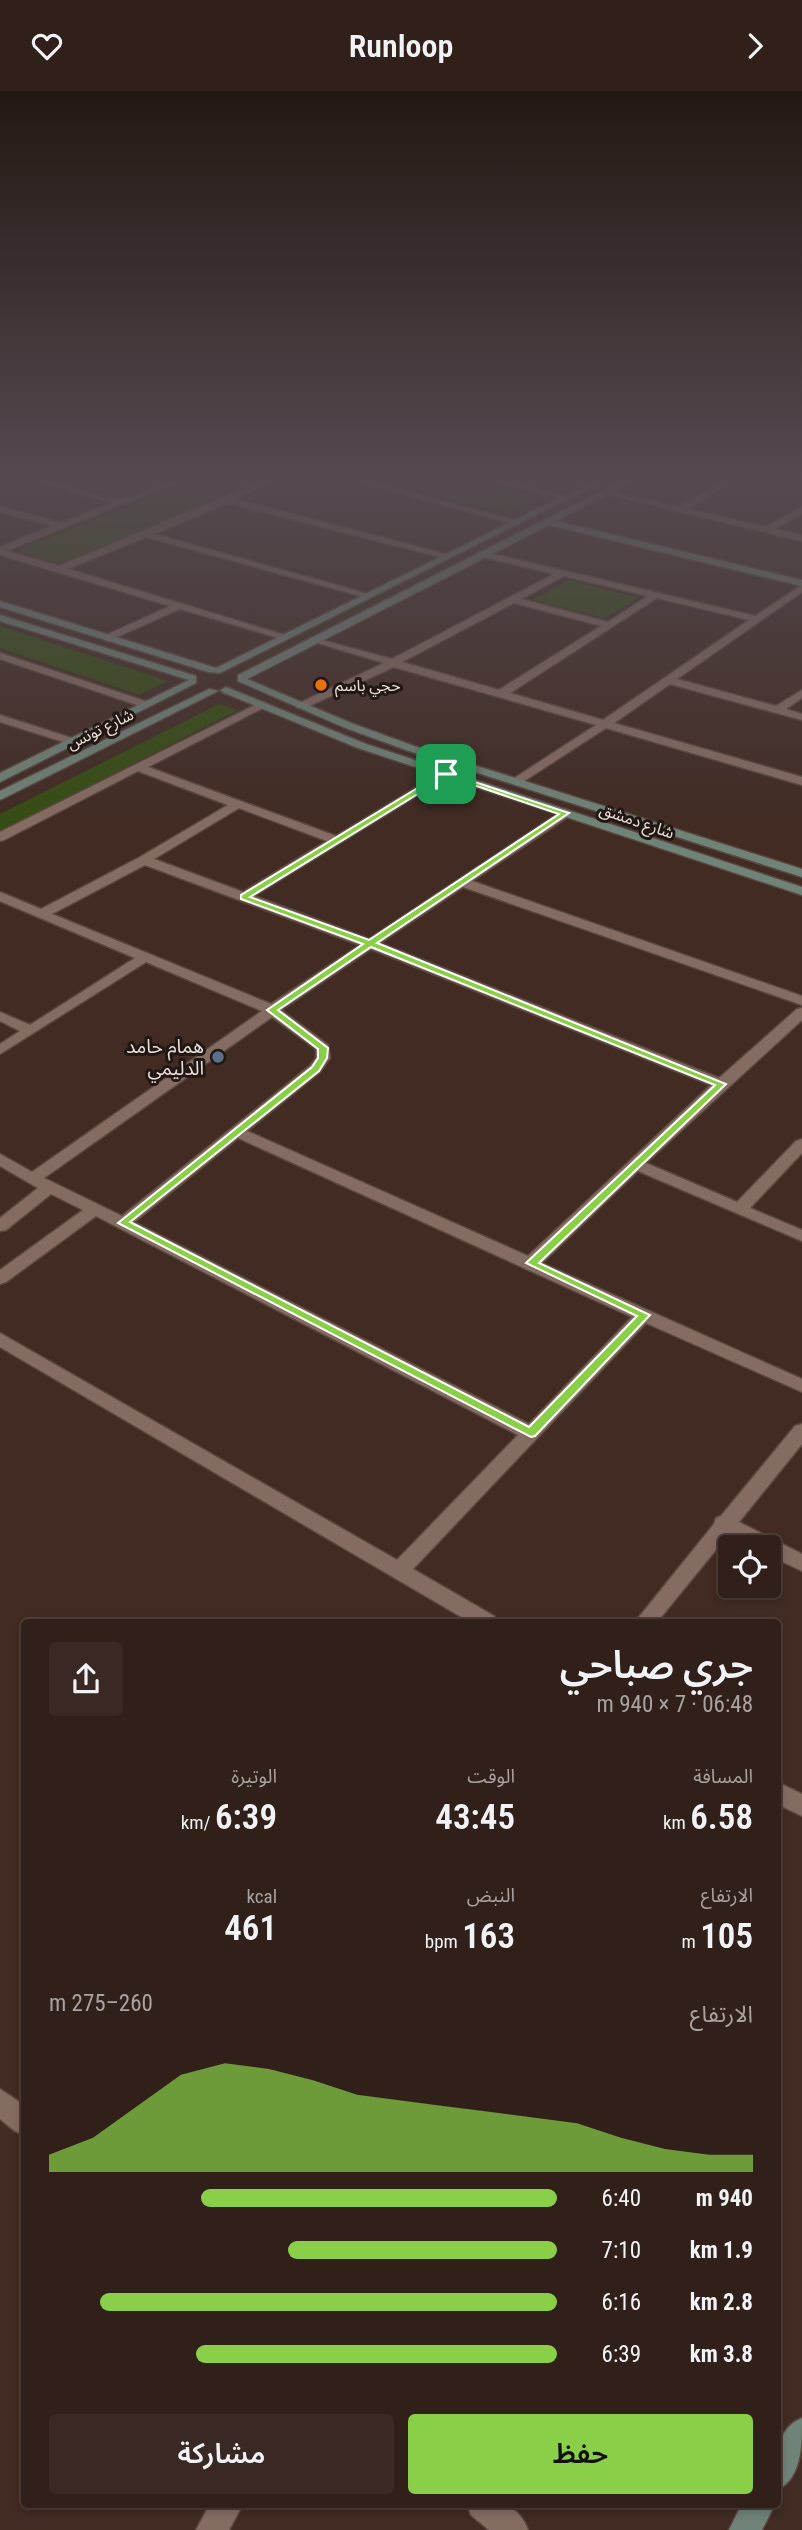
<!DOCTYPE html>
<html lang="ar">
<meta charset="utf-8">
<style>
:root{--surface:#31201a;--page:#392823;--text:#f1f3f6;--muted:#a8a3a2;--line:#4c3e39;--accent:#89cf48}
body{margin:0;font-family:"Roboto Condensed","Noto Sans Arabic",sans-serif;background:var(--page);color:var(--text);direction:rtl;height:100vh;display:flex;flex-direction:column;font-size:26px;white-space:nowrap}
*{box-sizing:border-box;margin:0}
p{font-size:23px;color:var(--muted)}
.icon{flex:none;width:38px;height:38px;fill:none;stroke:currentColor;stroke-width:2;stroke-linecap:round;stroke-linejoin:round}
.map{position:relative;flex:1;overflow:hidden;direction:ltr}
.panel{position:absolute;left:21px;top:1528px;width:760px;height:889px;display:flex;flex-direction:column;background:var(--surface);border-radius:7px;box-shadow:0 4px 10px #0003,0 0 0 2px var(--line);direction:rtl}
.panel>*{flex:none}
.fabs{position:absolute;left:718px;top:1444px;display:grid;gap:14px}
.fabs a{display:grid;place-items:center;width:63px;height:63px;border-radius:7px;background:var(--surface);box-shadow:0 4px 10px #0003,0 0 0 2px var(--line);font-size:35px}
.pin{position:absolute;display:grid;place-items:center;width:60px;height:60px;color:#fff;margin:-30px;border-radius:14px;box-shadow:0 4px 10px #0006}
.round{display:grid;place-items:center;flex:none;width:74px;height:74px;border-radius:7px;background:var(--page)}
.summary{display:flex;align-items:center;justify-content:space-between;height:119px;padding:0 28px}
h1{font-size:38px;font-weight:600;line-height:52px}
.stats{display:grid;grid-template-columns:repeat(3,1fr);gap:10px;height:119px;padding:7px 28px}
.stats div{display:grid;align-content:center}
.stats b{font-size:35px;font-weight:600}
.stats small{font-size:19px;font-weight:400}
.stats p{font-size:19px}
.chart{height:196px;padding:14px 28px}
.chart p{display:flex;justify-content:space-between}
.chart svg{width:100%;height:126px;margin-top:7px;fill:var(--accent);opacity:.7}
.cta{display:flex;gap:14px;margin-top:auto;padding:14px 28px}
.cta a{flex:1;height:80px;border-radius:7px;background:var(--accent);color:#111;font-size:28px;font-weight:600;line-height:80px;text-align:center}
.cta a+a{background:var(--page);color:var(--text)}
ul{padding:0 28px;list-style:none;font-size:23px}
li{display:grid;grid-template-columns:112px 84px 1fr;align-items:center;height:52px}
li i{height:18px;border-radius:9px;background:var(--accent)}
header{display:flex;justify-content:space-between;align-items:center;height:91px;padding:0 28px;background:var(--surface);font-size:32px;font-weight:600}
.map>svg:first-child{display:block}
.green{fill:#354d12}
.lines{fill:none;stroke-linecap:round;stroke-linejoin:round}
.street-casing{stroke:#5a4841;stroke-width:3}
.secondary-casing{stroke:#5a4841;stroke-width:3}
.street{fill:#856c62;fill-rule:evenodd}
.secondary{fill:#708378;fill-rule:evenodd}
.route{fill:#89cf48;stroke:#fff;stroke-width:2;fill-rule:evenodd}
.food-dot{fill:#e8710a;stroke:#201713;stroke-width:2.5}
.service-dot{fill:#5c6f8a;stroke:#201713;stroke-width:2.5}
.labels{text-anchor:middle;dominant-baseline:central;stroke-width:6;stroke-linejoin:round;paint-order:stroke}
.far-poi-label{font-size:16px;fill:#edded9;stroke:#201713;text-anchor:start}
.far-street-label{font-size:16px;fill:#edded9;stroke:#201713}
.poi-label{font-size:19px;fill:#edded9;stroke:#201713;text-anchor:end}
</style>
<header><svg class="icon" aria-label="forward" viewBox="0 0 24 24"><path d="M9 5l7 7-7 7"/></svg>Runloop<svg class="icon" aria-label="heart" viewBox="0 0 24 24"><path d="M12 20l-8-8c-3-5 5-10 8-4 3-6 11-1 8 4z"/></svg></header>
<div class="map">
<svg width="802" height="2439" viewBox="0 0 802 2439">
<rect width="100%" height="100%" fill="#412b23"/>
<path class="green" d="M193,390H262L63,471L55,472L21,461L22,457Z
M379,390H475L542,406L508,422Z
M569,489H570L639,507L604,527L533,509Z
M0,535L168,590L139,604L0,557Z
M219,613L238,619L0,741V723Z"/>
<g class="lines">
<g class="street-casing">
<path id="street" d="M38,390C66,390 90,406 118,408C134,410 158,390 180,390L6,460L59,475L262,390H274L235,408L453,465L448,468L228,412L154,443L372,504L364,506L146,446L68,478L291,546L282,548L180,518L108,550L104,549V545L170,515L0,464V456L52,435L0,421V415L61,432L112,412Z
M354,390H369L521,431L517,434Z
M493,390H509L571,406L567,409Z
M723,390H733L688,418L766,436L802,416V423L775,438L802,444V450L602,402L606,399L679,416Z
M481,460L755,525L802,494V501L677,588L776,615L802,599V607L786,618L802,623V629L670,593L614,632L802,686V694L606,637L521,692H513V688L596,634L394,576L305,617H297V613L384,572L311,550V546L392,568L554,483L478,465L476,463ZM564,485L648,505L608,531L521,508ZM657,507L749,529L603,629L510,602ZM514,512L601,535L499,599L402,571Z
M0,562L151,612L152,614L143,616L0,568Z
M261,611L265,612V616L148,676L336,745L442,681L452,683L254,805L369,848L565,718L571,722L569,725L472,790L802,905V914L463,796L380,852L719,987L797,918L802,917V929L646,1072L737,1111L796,1050L802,1048V1062L750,1117L802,1139V1150L638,1080L542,1172L802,1288V1301L646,1232L413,1478L494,1525L497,1531H470L0,1256V1242L397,1469L518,1344L96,1125L6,1191L0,1193V1179L83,1119L51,1103L6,1139L0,1140V1127L38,1097L0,1075V1063L32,1081L262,920L146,871L0,963V953L20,940L0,930V921L30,934L135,867L0,810V801L41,818L140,766L228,714L138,680L4,749L0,750V741ZM239,717L327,750L243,801L154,768ZM145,774L360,854L271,913L52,823ZM371,858L711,994L528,1165L247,1040L320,981L330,967L328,954L281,919ZM272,926L316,958V967L310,975L122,1125L44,1087ZM238,1047L632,1226L529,1333L134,1131Z
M0,624L78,649L80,651L70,653L0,631Z
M802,1333V1353L739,1431L802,1463V1480L768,1464V1456H753L728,1444L657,1531H635L714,1433L716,1427L721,1425L795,1335Z
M777,1691L802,1703V1725L777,1713Z
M0,1998L24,2014V2044L15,2040L0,2028Z
M210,2413H243L229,2439H196Z
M467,2413C495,2413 516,2408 528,2439H489L471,2424Z"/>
</g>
<g class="secondary-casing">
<path id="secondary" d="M593,390H604L220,582L208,581L0,516V510L216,577Z
M621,390H632L556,430L802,489V495L549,434L247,588L351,632L414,655L802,778V786L406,659L343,636L238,590V584Z
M0,524L196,585V592L0,691V682L189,589L0,530Z
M226,596L366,653L802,796V804L358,657L222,601L221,599Z
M209,598L218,600L0,709V700Z
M802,2327C802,2354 802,2387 777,2399C777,2372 773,2339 802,2327Z
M742,2413H775L762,2439H729Z"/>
</g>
<use href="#street" class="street"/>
<use href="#secondary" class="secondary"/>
</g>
<linearGradient id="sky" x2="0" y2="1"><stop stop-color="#241813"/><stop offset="0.53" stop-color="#544a50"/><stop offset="1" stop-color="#544a50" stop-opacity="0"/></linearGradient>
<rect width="802" height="732" fill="url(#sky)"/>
<path class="route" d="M444,681L569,722L377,852L726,993L539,1172L650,1224L535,1345L531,1346L118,1132L312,976L318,967V958L267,919L363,853L241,808V804ZM447,685L559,723L369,849L250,806ZM371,856L715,994L526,1172L637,1225L529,1336L130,1131L319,980L327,967L328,957L278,919Z"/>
<circle class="food-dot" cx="321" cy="594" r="7"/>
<circle class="service-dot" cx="218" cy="966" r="7"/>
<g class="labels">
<g class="far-poi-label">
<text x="335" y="594">حجي باسم</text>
</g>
<g class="far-street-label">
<text transform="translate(100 638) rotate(-26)">شارع تونس</text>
<text transform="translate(637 730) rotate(19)">شارع دمشق</text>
</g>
<g class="poi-label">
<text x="204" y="955">همام حامد<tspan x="204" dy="22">الدليمي</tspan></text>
</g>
</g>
</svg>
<div class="fabs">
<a><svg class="icon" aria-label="locate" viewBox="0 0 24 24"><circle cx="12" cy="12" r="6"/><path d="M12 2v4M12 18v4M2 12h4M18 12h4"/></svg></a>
</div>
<div class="pin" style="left:446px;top:683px;background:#1e9e55"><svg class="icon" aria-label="arrive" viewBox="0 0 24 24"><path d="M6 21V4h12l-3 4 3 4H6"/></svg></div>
<section class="panel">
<div class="summary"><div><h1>جري صباحي</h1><p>06:48 · 7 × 940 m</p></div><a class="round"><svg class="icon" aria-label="share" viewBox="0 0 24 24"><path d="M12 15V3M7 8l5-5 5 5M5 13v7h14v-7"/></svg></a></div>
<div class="stats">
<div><p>المسافة</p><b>6.58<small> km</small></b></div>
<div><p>الوقت</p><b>43:45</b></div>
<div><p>الوتيرة</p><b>6:39<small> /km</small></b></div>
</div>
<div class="stats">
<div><p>الارتفاع</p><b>105<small> m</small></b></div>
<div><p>النبض</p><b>163<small> bpm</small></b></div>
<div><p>kcal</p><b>461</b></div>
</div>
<div class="chart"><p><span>الارتفاع</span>260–275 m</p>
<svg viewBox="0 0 160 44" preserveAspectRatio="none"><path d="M0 44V38L10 32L20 21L30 10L40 6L50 8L60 12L70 17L80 19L90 21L100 23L110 25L120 27L130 32L140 36L150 38L160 38V44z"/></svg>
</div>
<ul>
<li><b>940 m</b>6:40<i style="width:70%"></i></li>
<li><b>1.9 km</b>7:10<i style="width:53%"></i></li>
<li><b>2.8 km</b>6:16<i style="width:90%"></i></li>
<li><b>3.8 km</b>6:39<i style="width:71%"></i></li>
</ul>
<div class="cta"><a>حفظ</a><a>مشاركة</a></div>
</section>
</div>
